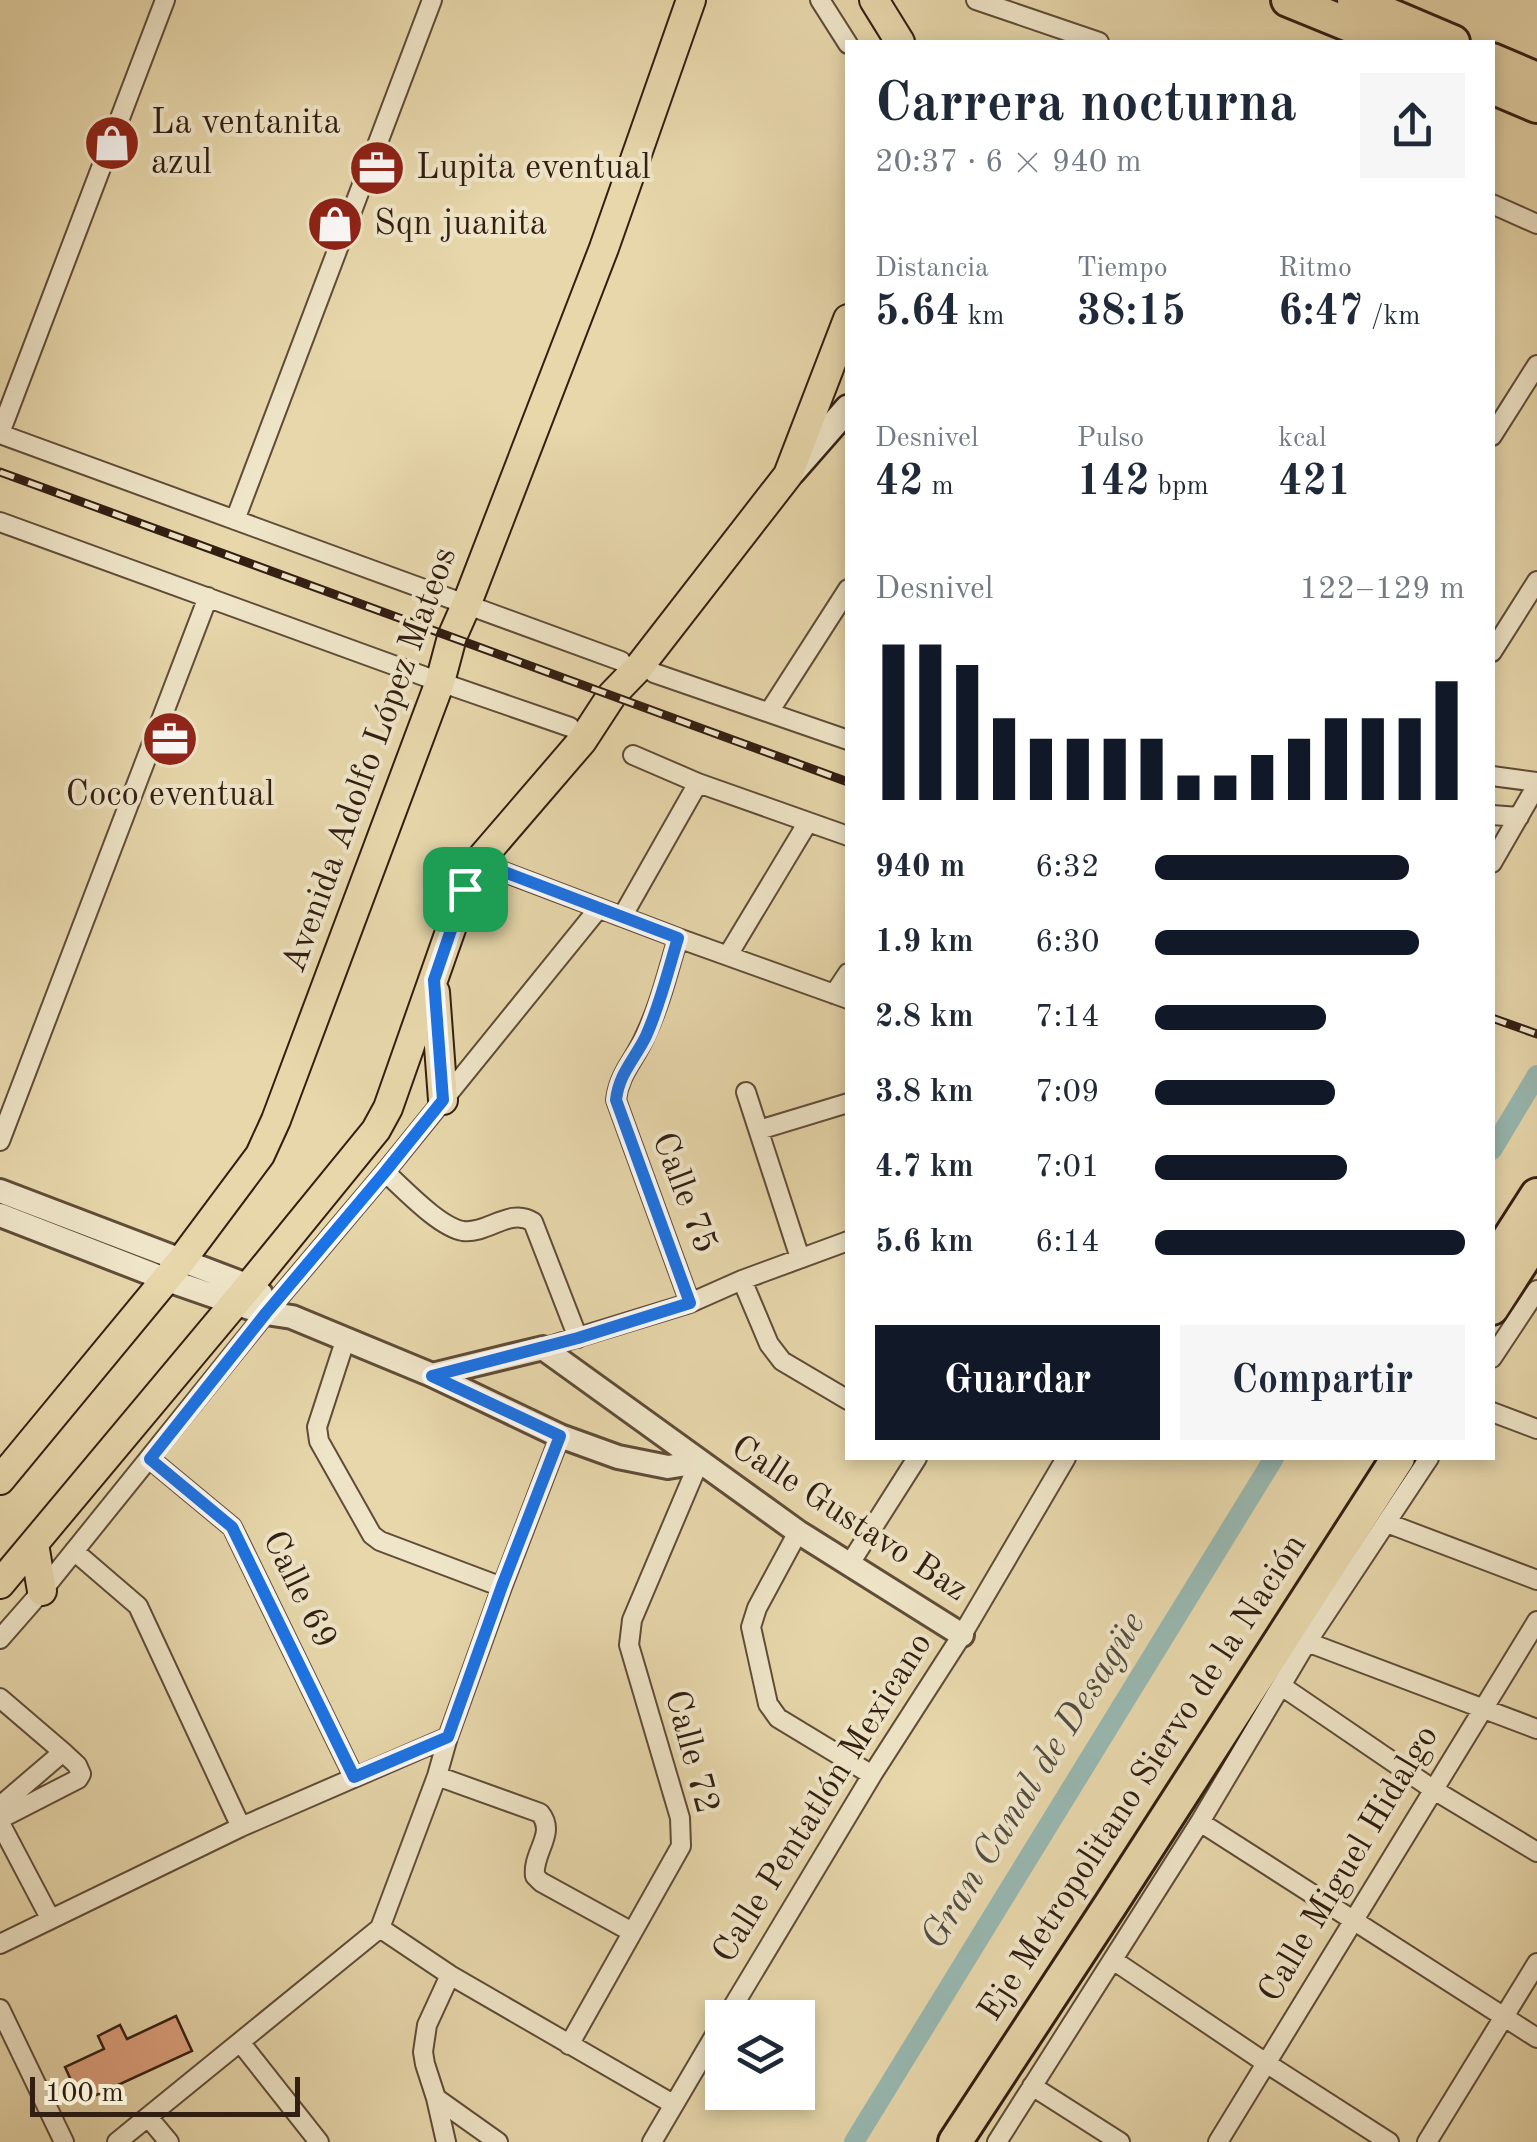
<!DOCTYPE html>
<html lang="es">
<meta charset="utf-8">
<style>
:root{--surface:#fff;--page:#f6f6f7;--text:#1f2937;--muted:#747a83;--accent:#111827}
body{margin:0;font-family:"Old Standard TT",serif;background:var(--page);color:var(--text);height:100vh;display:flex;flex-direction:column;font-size:38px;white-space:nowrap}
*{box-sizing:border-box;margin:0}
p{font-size:32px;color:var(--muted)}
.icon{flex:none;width:55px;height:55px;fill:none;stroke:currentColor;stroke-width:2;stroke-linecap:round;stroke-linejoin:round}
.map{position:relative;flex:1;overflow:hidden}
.panel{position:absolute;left:845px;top:40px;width:650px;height:1420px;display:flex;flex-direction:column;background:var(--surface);border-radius:0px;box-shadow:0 5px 15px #0003}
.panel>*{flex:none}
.buttons{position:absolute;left:705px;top:2000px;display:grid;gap:20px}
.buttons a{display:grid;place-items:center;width:110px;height:110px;border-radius:0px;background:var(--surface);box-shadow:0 5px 15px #0003;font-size:50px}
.scale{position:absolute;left:30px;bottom:25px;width:270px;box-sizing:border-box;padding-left:10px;border:5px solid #331e12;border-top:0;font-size:28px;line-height:35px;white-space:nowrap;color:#331e12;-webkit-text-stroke:8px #efe5c8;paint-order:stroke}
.pin{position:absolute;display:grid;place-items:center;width:85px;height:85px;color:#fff;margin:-42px;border-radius:20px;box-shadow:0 5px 15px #0006}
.round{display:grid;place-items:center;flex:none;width:105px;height:105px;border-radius:0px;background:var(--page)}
.summary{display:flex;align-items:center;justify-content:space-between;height:170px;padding:0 30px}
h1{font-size:55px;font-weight:700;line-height:75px}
.metrics{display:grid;grid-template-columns:repeat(3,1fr);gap:15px;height:170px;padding:10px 30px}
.metrics div{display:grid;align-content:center}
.metrics b{font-size:42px;font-weight:700}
.metrics small{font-size:28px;font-weight:400}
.metrics p{font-size:28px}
.chart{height:280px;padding:20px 30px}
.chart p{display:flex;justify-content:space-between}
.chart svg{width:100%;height:180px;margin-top:10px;stroke:var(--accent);stroke-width:6}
.cta{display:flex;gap:20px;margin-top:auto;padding:20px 30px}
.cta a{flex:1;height:115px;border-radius:0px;background:var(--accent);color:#fff;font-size:40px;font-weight:700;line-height:115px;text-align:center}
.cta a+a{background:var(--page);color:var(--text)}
ul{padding:0 30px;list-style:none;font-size:32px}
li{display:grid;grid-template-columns:160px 120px 1fr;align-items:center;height:75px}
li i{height:25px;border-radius:12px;background:var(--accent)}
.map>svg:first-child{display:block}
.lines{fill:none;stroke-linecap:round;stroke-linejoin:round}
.canal{stroke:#98b8b1;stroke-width:20}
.building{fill:#dfa27f;stroke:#331e12;stroke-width:2.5}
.minor-casing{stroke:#604c38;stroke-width:22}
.tertiary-casing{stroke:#604c38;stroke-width:28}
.secondary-casing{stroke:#331e12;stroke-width:30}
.primary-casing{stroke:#331e12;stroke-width:32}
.motorway-casing{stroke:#331e12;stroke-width:38}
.minor{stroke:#efe5c8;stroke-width:18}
.tertiary{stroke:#efe5c8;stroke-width:22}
.secondary{stroke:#efe5c8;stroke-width:25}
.primary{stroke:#e7d7ab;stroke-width:28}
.motorway{stroke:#e7d7ab;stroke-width:32}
.rail-casing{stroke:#331e12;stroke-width:9}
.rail{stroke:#efe5c8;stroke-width:5;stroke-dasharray:15;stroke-linecap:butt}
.route-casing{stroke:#fff;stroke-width:20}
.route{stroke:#1a73e8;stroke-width:12}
.labels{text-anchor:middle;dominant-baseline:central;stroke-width:8;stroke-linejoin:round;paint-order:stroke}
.poi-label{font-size:35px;fill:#331e12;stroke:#efe5c8;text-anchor:start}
.street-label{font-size:35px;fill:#331e12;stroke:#efe5c8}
.water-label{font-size:38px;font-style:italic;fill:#514c42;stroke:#efe5c8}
</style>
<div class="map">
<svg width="1537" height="2142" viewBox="0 0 1537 2142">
<rect width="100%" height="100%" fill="#e7d7ab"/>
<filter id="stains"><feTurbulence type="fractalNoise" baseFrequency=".002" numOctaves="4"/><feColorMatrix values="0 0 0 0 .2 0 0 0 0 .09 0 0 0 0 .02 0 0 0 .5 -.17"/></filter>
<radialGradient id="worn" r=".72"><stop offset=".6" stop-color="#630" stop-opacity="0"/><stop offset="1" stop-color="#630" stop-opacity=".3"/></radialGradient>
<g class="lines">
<path class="canal" d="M1492,1150L1537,1075
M854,2142L1274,1458"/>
</g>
<path class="building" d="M176,2016L192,2051L81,2102L65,2067L104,2049L98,2036L120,2025L127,2039Z"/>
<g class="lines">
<g class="minor-casing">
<path id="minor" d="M820,0L848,44
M976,0L1099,42
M1492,204L1537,224
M0,433L165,0
M0,434L621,661
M1492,436L1537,365
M235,520L432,0
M0,522L440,682L570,727
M1492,652L1537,581
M654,673L848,740
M769,712L848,589
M633,755L698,783L848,836
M1492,776L1537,782
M1492,815L1519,817
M478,862L678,938L848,999
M1492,863L1537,785
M622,917L698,783
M678,938C668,971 660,1005 645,1036C635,1060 619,1073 616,1100L690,1303
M728,955L808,822
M834,994L848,973
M746,1092L800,1258
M759,1130L848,1103
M0,1141L208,597
M385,1172C404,1189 439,1227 463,1231C488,1234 510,1207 533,1222L578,1338
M742,1280L769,1344L782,1361L848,1400
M345,1341L317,1427L319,1441L372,1535L380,1541L502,1587
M543,1348L690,1303L742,1280L848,1241
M1492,1358L1537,1290
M1492,1412L1537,1429
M150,1459L232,1527L354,1777
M1387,1523L1537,1580
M798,1532L757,1608L751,1627L768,1704L778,1718L872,1775
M74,1551L138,1606L241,1827
M849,1565L917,1458
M0,1639L42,1591L266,1313L385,1172L599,908
M1307,1642L1537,1729
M1283,1687L1434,1790L1537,1852
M0,1698L63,1752L0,1806
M437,1776L540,1813C557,1834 532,1852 535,1876L541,1882L632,1932
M0,1819L78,1779L81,1774L77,1765L63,1752
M1200,1822L1537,2038
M0,1823L50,1918
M380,1928L450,1975L673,2104
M0,1944L241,1827L448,1737
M1113,1960L1266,2063L1389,2142
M0,2009L64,2142
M726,2018L872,1775L962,1635L1066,1458
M240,2042L319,2142
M569,2045L681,1846L680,1818L629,1645L632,1620L699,1462
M1032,2086L1120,2142
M436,2098L498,2142
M148,2117L169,2142
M117,2142L380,1928L437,1776L448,1737L502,1587L560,1436
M446,2142L436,2098L425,2064L423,2052L427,2025L450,1975
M652,2142L722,2023
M997,2142L1200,1822L1307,1642L1429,1458
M1218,2142L1537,1621
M1427,2142L1537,1963"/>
</g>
<g class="tertiary-casing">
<path id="tertiary" d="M0,1191L249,1286L261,1294
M0,1215L165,1279L234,1303L266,1313L292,1317L432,1375L560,1436L618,1457L668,1467L699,1462
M432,1375L543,1348L798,1532L962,1635"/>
</g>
<g class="secondary-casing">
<path id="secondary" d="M792,472L848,408"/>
</g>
<g class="primary-casing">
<path id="primary" d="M874,0L900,42
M435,992L443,1100
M0,1480L181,1261L260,1155L276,1120L440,682L452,637L467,603L604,248L691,0
M34,1544L42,1591
M0,1584L249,1286L376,1130L388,1108L465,889L478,862L582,741L612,695L639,667L788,475L848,319"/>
</g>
<g class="motorway-casing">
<path id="motorway" d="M1288,0L1391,42
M1354,0L1453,42
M1492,60L1537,79
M1492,87L1537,106
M1492,1265L1537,1195
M1492,1308L1537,1238
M955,2142L1111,1904L1398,1458"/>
</g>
<use href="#minor" class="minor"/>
<use href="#tertiary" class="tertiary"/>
<use href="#secondary" class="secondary"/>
<use href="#primary" class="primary"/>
<use href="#motorway" class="motorway"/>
<g class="rail-casing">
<path id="rail" d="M0,472L848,782
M1492,1018L1537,1034"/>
</g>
<use href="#rail" class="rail"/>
</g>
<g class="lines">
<g class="route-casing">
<path id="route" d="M478,862L678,938C668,971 660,1005 646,1036C635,1059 619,1073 616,1100L690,1303L578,1338L432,1376L560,1436L502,1586L448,1737L354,1777L232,1527L150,1459L266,1313L385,1172L443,1100L434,980L465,889Z"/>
</g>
<use href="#route" class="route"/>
</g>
<defs>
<g id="shop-disc" transform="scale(2.875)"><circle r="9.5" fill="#8f2418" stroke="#efe5c8"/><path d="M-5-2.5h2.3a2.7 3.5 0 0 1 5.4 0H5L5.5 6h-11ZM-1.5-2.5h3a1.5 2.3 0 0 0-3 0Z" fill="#fff"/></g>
<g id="office-disc" transform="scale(2.875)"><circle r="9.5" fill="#8f2418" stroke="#efe5c8"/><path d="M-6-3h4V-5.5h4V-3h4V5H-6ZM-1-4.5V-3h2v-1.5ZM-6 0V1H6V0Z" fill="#fff"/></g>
</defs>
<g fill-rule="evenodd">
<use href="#shop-disc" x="112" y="143"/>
<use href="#office-disc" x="377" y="168"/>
<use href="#shop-disc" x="335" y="224"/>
<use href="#office-disc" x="170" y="739"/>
</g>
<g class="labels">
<g class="poi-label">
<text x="151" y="123">La ventanita<tspan x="151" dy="40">azul</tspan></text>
<text x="416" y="168">Lupita eventual</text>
<text x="374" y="224">Sqn juanita</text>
<text x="170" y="795" text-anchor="middle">Coco eventual</text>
</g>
<g class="street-label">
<text transform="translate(370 760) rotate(-70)">Avenida Adolfo López Mateos</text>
<text transform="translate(684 1193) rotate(69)">Calle 75</text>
<text transform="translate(849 1519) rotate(33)">Calle Gustavo Baz</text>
<text transform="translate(299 1590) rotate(64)">Calle 69</text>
<text transform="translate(691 1752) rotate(75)">Calle 72</text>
<text transform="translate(1143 1778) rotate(-57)">Eje Metropolitano Siervo de la Nación</text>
<text transform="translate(823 1798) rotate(-58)">Calle Pentatlón Mexicano</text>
<text transform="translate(1349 1864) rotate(-59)">Calle Miguel Hidalgo</text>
</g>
<g class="water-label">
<text transform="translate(1034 1781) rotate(-58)">Gran Canal de Desagüe</text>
</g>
</g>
<rect width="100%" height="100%" filter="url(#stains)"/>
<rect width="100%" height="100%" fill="url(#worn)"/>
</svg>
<div class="buttons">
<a><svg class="icon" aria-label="layers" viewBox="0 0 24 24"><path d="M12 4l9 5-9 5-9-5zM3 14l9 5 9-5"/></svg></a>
</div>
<div class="scale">100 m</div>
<div class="pin" style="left:465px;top:889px;background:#1e9e55"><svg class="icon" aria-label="arrive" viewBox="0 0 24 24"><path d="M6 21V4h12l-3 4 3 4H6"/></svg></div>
<section class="panel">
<div class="summary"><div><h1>Carrera nocturna</h1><p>20:37 · 6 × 940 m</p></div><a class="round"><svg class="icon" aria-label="share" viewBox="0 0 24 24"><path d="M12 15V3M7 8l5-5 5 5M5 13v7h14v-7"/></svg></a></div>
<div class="metrics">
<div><p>Distancia</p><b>5.64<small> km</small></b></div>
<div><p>Tiempo</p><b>38:15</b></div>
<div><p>Ritmo</p><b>6:47<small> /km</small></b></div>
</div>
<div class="metrics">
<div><p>Desnivel</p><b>42<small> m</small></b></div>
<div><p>Pulso</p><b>142<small> bpm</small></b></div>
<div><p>kcal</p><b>421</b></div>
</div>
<div class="chart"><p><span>Desnivel</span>122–129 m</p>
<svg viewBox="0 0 160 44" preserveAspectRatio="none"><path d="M5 44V6M15 44V6M25 44V11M35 44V24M45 44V29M55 44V29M65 44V29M75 44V29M85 44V38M95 44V38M105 44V33M115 44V29M125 44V24M135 44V24M145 44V24M155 44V15"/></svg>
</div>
<ul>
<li><b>940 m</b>6:32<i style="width:82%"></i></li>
<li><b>1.9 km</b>6:30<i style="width:85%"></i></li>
<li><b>2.8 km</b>7:14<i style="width:55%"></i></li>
<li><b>3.8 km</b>7:09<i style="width:58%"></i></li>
<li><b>4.7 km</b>7:01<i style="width:62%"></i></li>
<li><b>5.6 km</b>6:14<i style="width:100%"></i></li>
</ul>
<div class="cta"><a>Guardar</a><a>Compartir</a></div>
</section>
</div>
